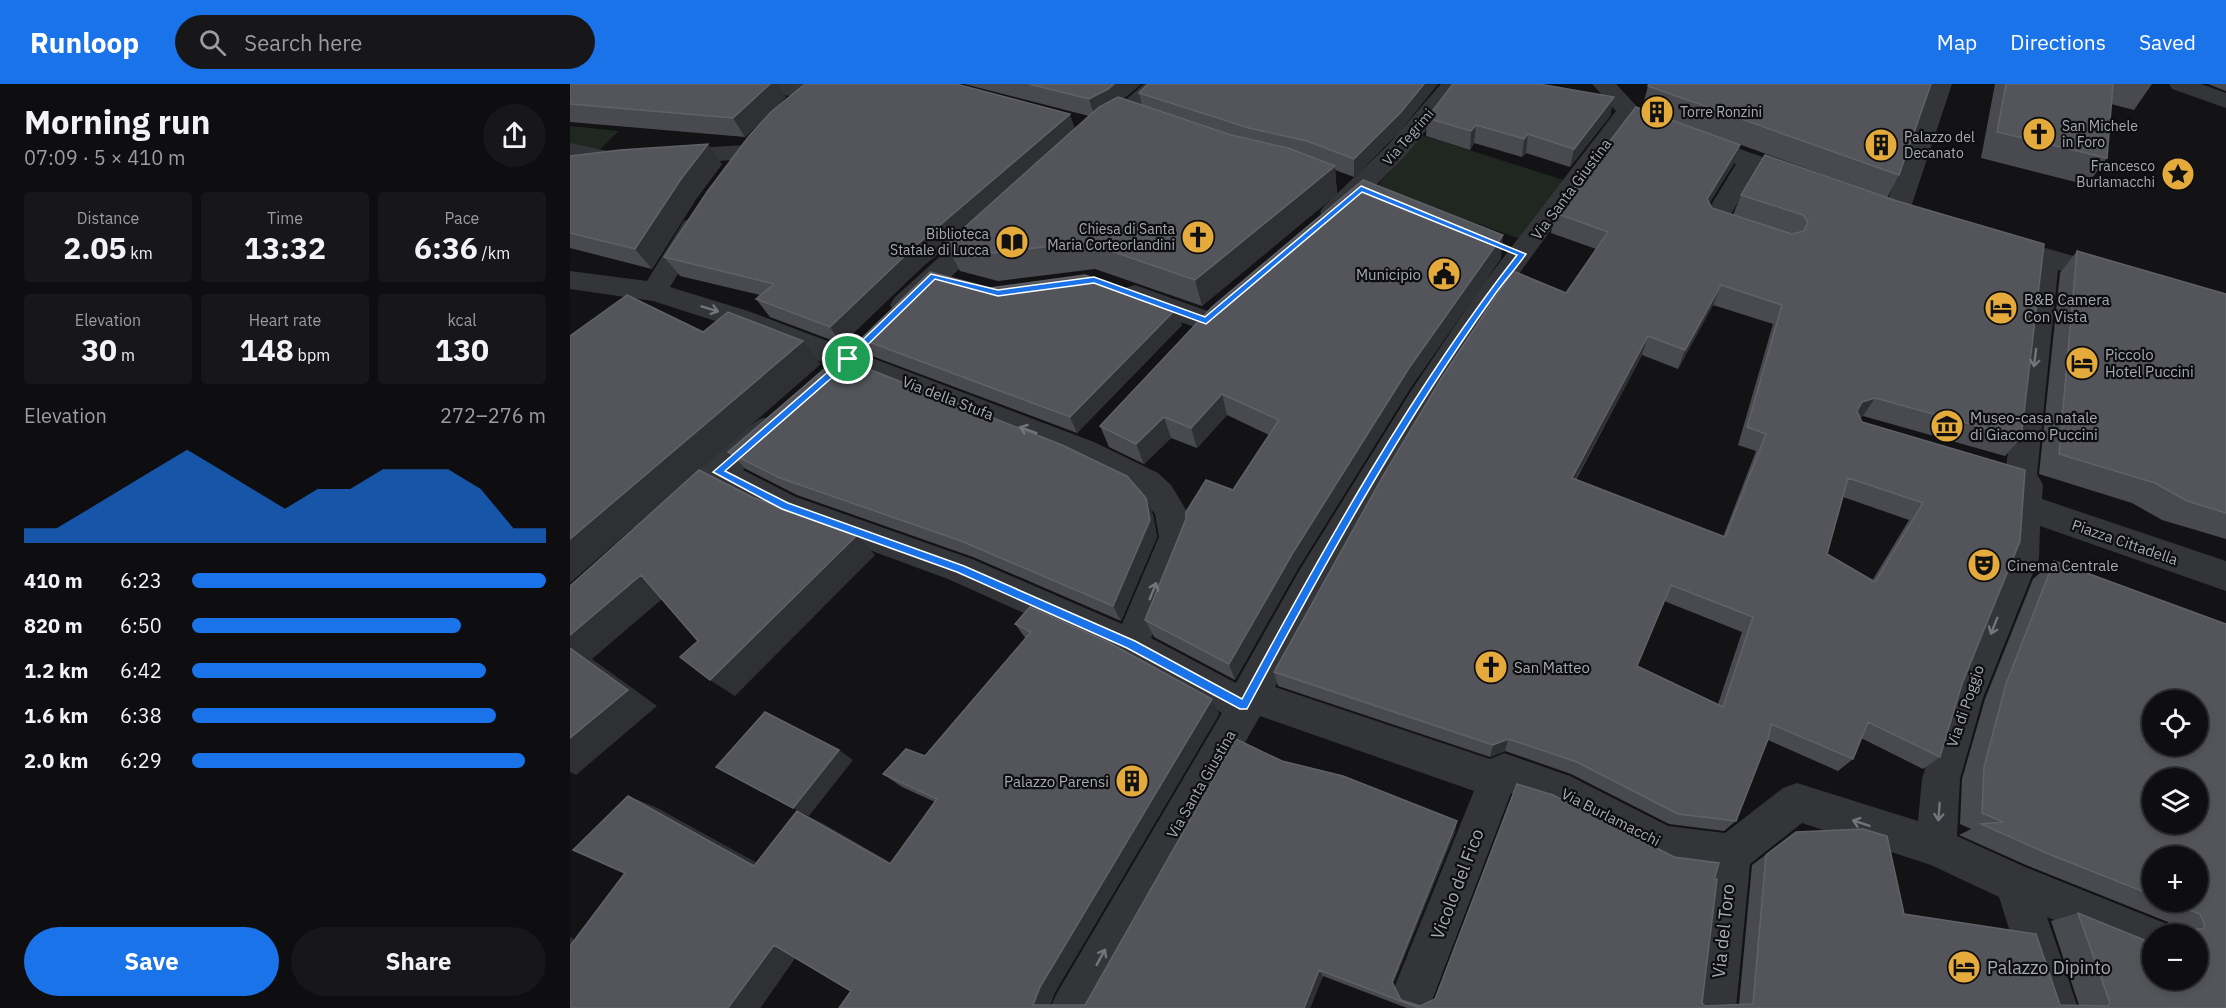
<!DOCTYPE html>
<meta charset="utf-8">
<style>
:root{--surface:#0e0e10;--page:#171719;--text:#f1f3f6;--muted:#9b9c9f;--line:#2e2e30;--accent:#1a73e8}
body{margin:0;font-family:"IBM Plex Sans",sans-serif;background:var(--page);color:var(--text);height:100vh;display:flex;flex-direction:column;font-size:22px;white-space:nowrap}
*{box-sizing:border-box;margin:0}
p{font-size:20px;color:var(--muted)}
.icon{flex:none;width:33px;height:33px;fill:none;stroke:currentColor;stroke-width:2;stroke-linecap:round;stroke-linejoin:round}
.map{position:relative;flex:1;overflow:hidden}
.side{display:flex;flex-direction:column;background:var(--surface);width:570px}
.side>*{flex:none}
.tools{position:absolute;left:1572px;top:606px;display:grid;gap:12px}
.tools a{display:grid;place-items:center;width:66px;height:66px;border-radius:50%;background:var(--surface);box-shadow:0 3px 9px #0003,0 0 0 2px var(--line);font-size:30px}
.pin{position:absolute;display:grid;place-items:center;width:51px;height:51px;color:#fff;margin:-26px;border:3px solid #fff;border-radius:50%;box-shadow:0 2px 6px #0007}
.round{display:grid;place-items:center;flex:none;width:63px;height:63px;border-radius:32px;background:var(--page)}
.head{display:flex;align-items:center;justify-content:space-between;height:102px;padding:0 24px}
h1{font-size:33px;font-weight:800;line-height:45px}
.metrics{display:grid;grid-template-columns:repeat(3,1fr);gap:9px;height:102px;padding:6px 24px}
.metrics div{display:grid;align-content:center;border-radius:6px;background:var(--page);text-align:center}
.metrics b{font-size:30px;font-weight:800}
.metrics small{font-size:16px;font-weight:400}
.metrics p{font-size:16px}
.chart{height:168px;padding:12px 24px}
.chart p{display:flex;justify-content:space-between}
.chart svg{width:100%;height:108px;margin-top:6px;fill:var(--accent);opacity:.7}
.cta{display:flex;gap:12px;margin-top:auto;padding:12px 24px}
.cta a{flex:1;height:69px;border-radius:36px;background:var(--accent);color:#fff;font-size:24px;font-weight:800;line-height:69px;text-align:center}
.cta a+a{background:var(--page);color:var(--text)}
ul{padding:0 24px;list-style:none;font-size:20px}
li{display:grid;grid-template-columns:96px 72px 1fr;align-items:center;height:45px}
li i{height:15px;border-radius:8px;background:var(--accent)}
header{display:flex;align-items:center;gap:36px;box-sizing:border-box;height:84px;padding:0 30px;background:var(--accent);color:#fff}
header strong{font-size:28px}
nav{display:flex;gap:33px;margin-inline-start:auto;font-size:21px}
.search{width:420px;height:54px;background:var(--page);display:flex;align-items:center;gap:15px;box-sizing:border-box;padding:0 21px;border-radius:33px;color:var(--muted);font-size:22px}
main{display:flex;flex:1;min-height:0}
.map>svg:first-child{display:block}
.green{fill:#202721}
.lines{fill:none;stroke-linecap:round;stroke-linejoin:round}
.minor{fill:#343539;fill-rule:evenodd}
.wall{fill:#494a50;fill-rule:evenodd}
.shaded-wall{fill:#2f3034}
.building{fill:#53555a;stroke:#606268;stroke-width:1.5;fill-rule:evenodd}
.oneway{stroke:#73757d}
.route{fill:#1a73e8;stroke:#fff;stroke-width:1.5;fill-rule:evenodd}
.labels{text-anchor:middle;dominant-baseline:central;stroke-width:4.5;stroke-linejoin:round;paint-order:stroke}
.far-poi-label{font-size:14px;fill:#a6aab4;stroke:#0e0e10;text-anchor:start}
.far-street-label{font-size:14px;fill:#a6aab4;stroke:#0e0e10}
.street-label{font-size:15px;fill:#a6aab4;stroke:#0e0e10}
.poi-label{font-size:15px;fill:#a6aab4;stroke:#0e0e10;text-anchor:start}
.near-street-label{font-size:18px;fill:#a6aab4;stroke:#0e0e10}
.near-poi-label{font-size:18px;fill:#a6aab4;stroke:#0e0e10;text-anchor:start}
</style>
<header>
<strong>Runloop</strong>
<div class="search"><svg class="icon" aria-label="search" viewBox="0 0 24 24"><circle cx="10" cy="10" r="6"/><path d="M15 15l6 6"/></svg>Search here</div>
<nav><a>Map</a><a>Directions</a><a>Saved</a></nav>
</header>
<main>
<section class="side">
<div class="head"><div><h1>Morning run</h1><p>07:09 · 5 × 410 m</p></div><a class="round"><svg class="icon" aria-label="share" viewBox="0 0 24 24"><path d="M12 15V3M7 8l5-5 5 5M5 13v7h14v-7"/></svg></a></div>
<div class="metrics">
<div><p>Distance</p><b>2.05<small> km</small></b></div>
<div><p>Time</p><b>13:32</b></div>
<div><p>Pace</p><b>6:36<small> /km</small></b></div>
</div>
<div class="metrics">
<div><p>Elevation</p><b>30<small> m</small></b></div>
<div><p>Heart rate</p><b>148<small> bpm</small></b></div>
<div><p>kcal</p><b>130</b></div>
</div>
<div class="chart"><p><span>Elevation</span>272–276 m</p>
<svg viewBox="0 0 160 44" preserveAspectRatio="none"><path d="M0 44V38L10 38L20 30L30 22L40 14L50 6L60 14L70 22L80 30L90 22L100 22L110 14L120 14L130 14L140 22L150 38L160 38V44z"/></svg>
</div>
<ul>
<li><b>410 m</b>6:23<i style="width:100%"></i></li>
<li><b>820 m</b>6:50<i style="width:76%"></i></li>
<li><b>1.2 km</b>6:42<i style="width:83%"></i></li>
<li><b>1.6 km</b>6:38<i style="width:86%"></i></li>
<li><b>2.0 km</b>6:29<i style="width:94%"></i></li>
</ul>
<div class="cta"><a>Save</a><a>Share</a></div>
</section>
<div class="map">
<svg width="1656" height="924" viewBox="0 0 1656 924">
<rect width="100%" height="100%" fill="#131315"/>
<path class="green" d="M0,42L49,47L8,86H0Z
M851,51L997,97L953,156L806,103Z"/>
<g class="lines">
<path class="minor" d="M178,0H232L247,3L250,8L247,13L239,15L189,7L181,5Z
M574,0H598C585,19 543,54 520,48L516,43L520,38L545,25Z
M871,0H894L835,72L788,119L772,134L763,136L754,134L750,128L754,122L817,62Z
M1022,0H1046L1073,29L1083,33L1087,38L1083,43L1075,45L1060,40C1016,100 970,158 929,219C846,342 772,471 705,603L920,675L934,669L1000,692L1098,742L1155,749L1213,704L1227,699L1348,737L1352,695L1377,614L1435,474L1441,402L1435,391L1462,179L1421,166L1417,160L1421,154L1430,151L1549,185L1552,192L1549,199L1539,201L1488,186L1467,390L1473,401L1472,415L1656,477V507L1470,442L1469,474L1413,614L1390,695L1387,752L1455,783L1597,840L1601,850H1582V876L1477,833L1508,924H1464L1429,813L1361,781L1232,739L1180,780L1166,924H1122L1139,787L1094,781L978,721L941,709L861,919L850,924L831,919L824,904L904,707L690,632L526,924H480L487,909L652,629L549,572L378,495L204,431L152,405C136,419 122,439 100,431L95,422C102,408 171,347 187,337C194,332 201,334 209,337L213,345L209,353L173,386L226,413L402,475L552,540L589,453L585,430L566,407L502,376L161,242L83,217L0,205V187L77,197L114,137L123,134L132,137L136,143L100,203L181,228L524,358L588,389L601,401L612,419L617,428L621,453L581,554L666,599L729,487L841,307L910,204L1046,27Z
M1360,0H1382L1339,129L1335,135L1326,137L1317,135L1313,129Z
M1599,0H1631L1656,9V24L1602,5Z
M1124,49L1239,89L1242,95L1239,101L1230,103L1186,87L1160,132L1187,141L1191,147L1187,153L1178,156L1136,142L1132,136L1166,80L1116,61L1112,56L1116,51Z
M0,59L47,69L174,61L183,63L186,68L183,73L174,75L47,85L0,73Z
M417,135L426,138L430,144L426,150L344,228L334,231L324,228L320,221L324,214L408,138Z
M565,201L646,230L650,237L646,244L636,247L555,218L551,211L555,204Z"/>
</g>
<path class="wall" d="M0,0L216,13L201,28L505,45L519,32L394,0H571L553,15L572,21L569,9L831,46L784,93L765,86L767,110L632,222L525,185L428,197L390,187L377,162L352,183L272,260L200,233L186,215L190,211L110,192L94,173L200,29L175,53L0,38Z
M1425,0H1582L1564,26L1541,20L1537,74L1517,101L1411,74Z
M1638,0H1656V7Z
M1078,2L1329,91L1317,114L1451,354L1435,372L1293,332L1290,333L1292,338L1455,386L1370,673L1353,685L1291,654L1283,675L1268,687L1198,656L1166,737L1154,747L1099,740L1001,690L935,667L920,673L708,602L704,588L996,209L1026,165L981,149L985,129L1170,61L1163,81L1139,119L1142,124L1222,150L1163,131L1171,111L1276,99L1072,25ZM1143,221L1203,240L1168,361L1186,367L1153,453L1006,396L1072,271L1108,285ZM1273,413L1339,436L1302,497L1257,470ZM1094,517L1172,548L1148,620L1067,582Z
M1044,13L1040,32L1000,83L956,69L952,73L904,59L900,66L856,52L857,34Z
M0,72L152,80L126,115L82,185L0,164Z
M1507,167L1656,210V455L1592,436L1562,419L1469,390L1490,189Z
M931,174L839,306L727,486L665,596L584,553L575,536L699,351L657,331L627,364L601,354L574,380L539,363L530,342Z
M420,204L612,241L507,349L302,272L291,255Z
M158,368L576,414L583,431L587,453L551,537L403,473L227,411L176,385Z
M1484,477L1656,540V924H837L753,892L740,924H269L281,907L225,874L190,924L4,856L55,789L58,712L87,724L186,779L250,738L321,779L365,718L332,703L313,690L355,672L456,555L445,540L649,630L485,908L480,921H515L712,677L885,748L823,900L831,916L850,922L1144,796L1132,919L1135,922L1169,920L1182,781L1226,748L1334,830L1490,921H1509L1481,837L1508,829L1628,896V850H1592L1603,848L1598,838L1456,781L1389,751L1401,745L1390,740L1392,695L1415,615L1463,495ZM1582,772L1628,818H1582Z"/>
<path class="shaded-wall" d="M200,0H208L216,13L175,53L163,34Z
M544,0H571L544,23L525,34L519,15Z
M854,0H868L831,46L784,93V75Z
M1044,13L1040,32L1000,83L1004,65Z
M500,30L506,48L376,160L377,162L352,183L272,260L260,243L342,165Z
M906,41L904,59L900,66L901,47Z
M958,50L956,69L952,73L954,55Z
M138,60L152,80L126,115L82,185L65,165L111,95Z
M1170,61L1163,81L1130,135L1137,115Z
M765,82L767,110L632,222L625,196Z
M933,151L931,174L839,306L727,486L665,596L659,580L724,467L839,284Z
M1151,201L1143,221L1108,285L1115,266Z
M607,224L612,241L507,349L500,333Z
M1078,252L1072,271L997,411L1002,394Z
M233,257L251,280L0,499V455Z
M652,310L657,331L627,364L621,344Z
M1305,314L1293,332L1280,336L1292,318Z
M594,333L601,354L574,380L566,360Z
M576,414L583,431L587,453L551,537L543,522Z
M287,451L305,471L165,612L140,596Z
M71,491L98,510L22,575L87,622L6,691L0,688V551Z
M642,615L649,630L485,908L479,924L463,921L470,903Z
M938,655L935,667L920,673L923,661Z
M269,666L283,676L239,732L223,724Z
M58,712L87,724L209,791L184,782Z
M227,727L250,738L339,790L320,780Z
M887,737L885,748L822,903V898Z
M0,853L30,873L0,867Z
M204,861L229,868L190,924H158Z
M749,886L753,892L740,924H734Z"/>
<path class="building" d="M0,0H200L163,34L0,20Z
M235,0H386L500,30L342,165L260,243L186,215L204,200L94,173L137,108L179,52L201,28Z
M459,0H544L538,5L519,15Z
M578,0H854L831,28L784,75L737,57L679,44L569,9Z
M883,0H969L1044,13L1004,65L958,50L954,55L906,41L901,47L857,34Z
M1079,0H1361L1329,91L1078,2Z
M1436,0H1543L1537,74L1427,48Z
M548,13L661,51L718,64L765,82L625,196L515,158L415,170L376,160L529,23Z
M1066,23L1170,61L1137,115L1142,124L1222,150L1234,147L1238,138L1233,131L1171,111L1195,71L1327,117L1474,160L1451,354L1305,314L1292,318L1287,327L1292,338L1455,386L1450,457L1392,600L1370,673L1298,638L1283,675L1201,640L1198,655L1166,737L1108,730L1007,678L938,655L923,661L704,588L813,392L871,295L943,187L996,209L1038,148L985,129ZM1151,201L1212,221L1177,343L1196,350L1155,453L1002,394L1078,252L1115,266ZM1278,394L1353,419L1305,498L1257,470ZM1101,501L1183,533L1153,623L1067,582Z
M138,60L111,95L65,165L0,149V72L50,66Z
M793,96L933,151L839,284L724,467L659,580L575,536L616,435V428L636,396L663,406L709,336L652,310L621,344L594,333L566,360L530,342L642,223Z
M1507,167L1656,210V429L1617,417L1585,399L1489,370Z
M360,188L420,204L515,191L607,224L500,333L291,255Z
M57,211L133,248L158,228L233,257L0,455V252Z
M268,273L492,361L557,392L576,414L580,436L543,522L391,457L210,394L158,368Z
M129,386L182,413L287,451L140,596L110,573L128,557L71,491L0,551V502Z
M1484,477L1656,540V924H849L749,886L734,924H269L281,907L204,861L158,924H0V862L55,789L3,766L58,712L184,782L227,727L320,780L367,715L313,690L336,665L355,672L461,548L445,540L460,523L538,558L642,615L470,903L463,921H515L666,655L712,677L773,692L887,737L822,898L831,916L850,922L865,915L947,700L983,711L1104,773L1149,779L1144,796L1147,795L1132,919L1135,922L1183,920L1196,771L1226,748L1293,745L1317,752L1334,830L1466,850L1490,921L1538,922L1540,919L1508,829L1582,859V896H1628V850H1616V845H1633L1635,842L1630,830L1599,818H1628V772H1582V811L1481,771L1411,740L1433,738L1412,729L1414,683L1436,600ZM1582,616H1628V662H1582ZM1582,694H1628V740H1582Z
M0,564L58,606L0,654Z
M195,628L269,666L223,724L146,683Z"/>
<defs><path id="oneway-shaft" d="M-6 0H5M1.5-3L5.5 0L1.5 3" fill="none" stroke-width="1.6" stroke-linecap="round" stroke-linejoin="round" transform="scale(1.5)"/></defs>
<g class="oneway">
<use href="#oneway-shaft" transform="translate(140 225) rotate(17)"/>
<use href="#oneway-shaft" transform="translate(1465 274) rotate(97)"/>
<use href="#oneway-shaft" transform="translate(458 346) rotate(-159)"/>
<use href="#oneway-shaft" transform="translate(583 507) rotate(-68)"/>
<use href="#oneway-shaft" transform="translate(1424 542) rotate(112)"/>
<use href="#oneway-shaft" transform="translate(1369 728) rotate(94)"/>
<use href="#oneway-shaft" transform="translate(1291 739) rotate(-162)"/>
<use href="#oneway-shaft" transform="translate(531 873) rotate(-61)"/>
</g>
<path class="route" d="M791,102L956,170C946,185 933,198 923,213C830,343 752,485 677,625H670L557,564L387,488L212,425L143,388L275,273L361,190L428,206L524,193L635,233ZM792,108L947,171C842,305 753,465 672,615L565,557L394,482L218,419L155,387L281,277L365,195L428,212L524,199L636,240Z"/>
<defs>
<g id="building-disc" transform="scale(1.725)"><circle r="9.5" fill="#e4ab3c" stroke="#0e0e10"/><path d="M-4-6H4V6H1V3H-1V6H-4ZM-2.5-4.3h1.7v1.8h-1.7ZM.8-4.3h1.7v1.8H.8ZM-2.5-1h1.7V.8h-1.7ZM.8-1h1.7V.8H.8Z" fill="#111"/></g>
<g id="church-disc" transform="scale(1.725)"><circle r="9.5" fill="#e4ab3c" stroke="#0e0e10"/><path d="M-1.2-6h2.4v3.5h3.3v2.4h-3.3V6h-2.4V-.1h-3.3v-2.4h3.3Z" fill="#111"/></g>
<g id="sight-disc" transform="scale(1.725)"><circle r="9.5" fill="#e4ab3c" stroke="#0e0e10"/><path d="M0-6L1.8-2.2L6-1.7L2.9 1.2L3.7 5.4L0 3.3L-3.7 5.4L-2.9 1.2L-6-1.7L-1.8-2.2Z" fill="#111"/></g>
<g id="library-disc" transform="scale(1.725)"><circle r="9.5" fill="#e4ab3c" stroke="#0e0e10"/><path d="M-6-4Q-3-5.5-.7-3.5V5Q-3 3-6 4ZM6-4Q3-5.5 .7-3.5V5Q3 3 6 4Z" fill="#111"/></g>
<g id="civic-disc" transform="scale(1.725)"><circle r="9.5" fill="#e4ab3c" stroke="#0e0e10"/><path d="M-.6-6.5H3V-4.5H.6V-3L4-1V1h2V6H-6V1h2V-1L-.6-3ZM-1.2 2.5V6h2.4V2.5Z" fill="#111"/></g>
<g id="hotel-disc" transform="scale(1.725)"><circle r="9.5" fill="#e4ab3c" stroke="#0e0e10"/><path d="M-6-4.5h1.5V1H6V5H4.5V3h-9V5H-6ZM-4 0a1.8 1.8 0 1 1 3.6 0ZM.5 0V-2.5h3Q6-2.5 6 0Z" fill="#111"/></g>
<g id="museum-disc" transform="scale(1.725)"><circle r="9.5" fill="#e4ab3c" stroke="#0e0e10"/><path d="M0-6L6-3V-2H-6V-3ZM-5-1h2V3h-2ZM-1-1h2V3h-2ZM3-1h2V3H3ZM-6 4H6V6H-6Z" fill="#111"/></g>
<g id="theatre-disc" transform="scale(1.725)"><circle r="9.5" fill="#e4ab3c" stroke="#0e0e10"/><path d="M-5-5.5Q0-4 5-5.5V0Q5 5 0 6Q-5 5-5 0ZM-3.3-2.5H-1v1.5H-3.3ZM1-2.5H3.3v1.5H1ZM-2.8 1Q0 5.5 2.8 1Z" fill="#111"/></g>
</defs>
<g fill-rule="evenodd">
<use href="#building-disc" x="1087" y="28"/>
<use href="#church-disc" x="1469" y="50"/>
<use href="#building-disc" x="1311" y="61"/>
<use href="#sight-disc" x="1608" y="90"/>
<use href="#church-disc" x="628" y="153"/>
<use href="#library-disc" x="442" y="158"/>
<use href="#civic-disc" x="874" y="190"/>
<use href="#hotel-disc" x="1431" y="224"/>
<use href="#hotel-disc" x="1512" y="279"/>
<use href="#museum-disc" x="1377" y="342"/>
<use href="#theatre-disc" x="1414" y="481"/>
<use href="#church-disc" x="921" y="583"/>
<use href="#building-disc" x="562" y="697"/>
<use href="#hotel-disc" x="1394" y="883"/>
</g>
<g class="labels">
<g class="far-poi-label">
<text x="1110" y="28">Torre Ronzini</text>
<text x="1492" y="42">San Michele<tspan x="1492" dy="16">in Foro</tspan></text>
<text x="1334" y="53">Palazzo del<tspan x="1334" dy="16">Decanato</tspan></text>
<text x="1585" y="82" text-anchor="end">Francesco<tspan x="1585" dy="16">Burlamacchi</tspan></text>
<text x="605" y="145" text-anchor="end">Chiesa di Santa<tspan x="605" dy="16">Maria Corteorlandini</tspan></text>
<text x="419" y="150" text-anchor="end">Biblioteca<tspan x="419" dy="16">Statale di Lucca</tspan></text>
</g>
<g class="far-street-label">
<text transform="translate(838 53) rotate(-49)">Via Tegrimi</text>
</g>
<g class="street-label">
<text transform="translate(1001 105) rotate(-53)">Via Santa Giustina</text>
<text transform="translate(378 314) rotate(21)">Via della Stufa</text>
<text transform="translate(1555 458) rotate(19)">Piazza Cittadella</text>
<text transform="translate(1395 622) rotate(-71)">Via di Poggio</text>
<text transform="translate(631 700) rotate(-60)">Via Santa Giustina</text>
<text transform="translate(1041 733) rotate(27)">Via Burlamacchi</text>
</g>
<g class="poi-label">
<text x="851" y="190" text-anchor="end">Municipio</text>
<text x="1454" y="215">B&amp;B Camera<tspan x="1454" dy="17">Con Vista</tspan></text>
<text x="1535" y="270">Piccolo<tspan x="1535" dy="17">Hotel Puccini</tspan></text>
<text x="1400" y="333">Museo-casa natale<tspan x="1400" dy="17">di Giacomo Puccini</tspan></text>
<text x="1437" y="481">Cinema Centrale</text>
<text x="944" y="583">San Matteo</text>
<text x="539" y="697" text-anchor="end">Palazzo Parensi</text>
</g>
<g class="near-street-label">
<text transform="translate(887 800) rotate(-69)">Vicolo del Fico</text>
<text transform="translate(1153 847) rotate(-84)">Via del Toro</text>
</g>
<g class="near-poi-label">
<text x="1417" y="883">Palazzo Dipinto</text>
</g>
</g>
</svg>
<div class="tools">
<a><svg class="icon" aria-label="locate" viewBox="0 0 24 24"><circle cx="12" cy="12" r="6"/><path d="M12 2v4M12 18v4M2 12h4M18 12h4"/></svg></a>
<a><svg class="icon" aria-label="layers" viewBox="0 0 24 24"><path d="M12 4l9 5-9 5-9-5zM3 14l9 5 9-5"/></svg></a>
<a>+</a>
<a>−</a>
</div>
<div class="pin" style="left:278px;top:275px;background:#1e9e55"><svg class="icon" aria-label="arrive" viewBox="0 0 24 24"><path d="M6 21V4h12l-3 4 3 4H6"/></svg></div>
</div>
</main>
